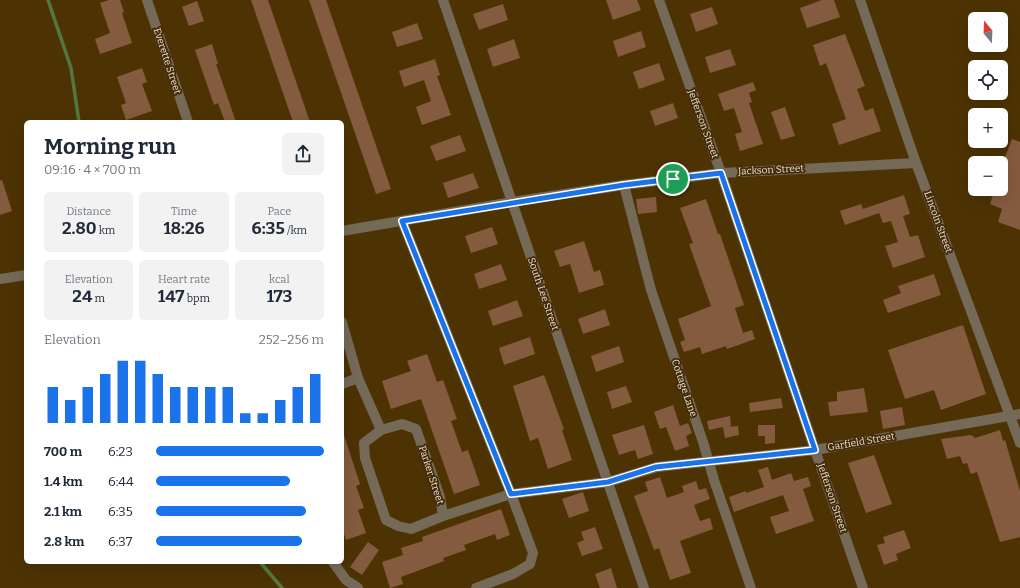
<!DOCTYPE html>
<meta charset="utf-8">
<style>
:root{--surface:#fff;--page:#f2f2f3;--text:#1f2937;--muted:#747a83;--accent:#1a73e8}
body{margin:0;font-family:Bitter,serif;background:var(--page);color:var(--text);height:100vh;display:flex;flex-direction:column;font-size:15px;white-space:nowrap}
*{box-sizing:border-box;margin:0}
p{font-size:13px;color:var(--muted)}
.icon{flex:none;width:22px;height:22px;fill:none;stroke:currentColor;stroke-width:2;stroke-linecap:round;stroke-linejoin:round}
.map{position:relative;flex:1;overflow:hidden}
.drawer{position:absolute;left:24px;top:120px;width:320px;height:444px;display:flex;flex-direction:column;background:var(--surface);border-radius:6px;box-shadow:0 4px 16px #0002}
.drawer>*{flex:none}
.needle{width:26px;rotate:341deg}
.buttons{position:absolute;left:968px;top:12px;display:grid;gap:8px}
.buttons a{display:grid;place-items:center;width:40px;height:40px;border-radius:6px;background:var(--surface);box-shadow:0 4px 16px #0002;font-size:20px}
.pin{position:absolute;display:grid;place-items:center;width:34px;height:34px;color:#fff;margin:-17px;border:2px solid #fff;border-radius:50%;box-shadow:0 1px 4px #0007}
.round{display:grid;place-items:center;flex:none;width:42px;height:42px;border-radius:6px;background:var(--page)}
.summary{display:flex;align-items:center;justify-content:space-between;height:68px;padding:0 20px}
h1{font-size:22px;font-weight:700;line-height:30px}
.metrics{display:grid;grid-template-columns:repeat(3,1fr);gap:6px;height:68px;padding:4px 20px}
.metrics div{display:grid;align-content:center;border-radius:6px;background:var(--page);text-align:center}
.metrics b{font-size:17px;font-weight:700}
.metrics small{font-size:11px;font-weight:400}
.metrics p{font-size:11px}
.chart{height:112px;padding:8px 20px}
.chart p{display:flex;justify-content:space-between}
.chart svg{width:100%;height:72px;margin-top:4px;stroke:var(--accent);stroke-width:6}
ul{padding:0 20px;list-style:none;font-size:13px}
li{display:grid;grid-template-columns:64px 48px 1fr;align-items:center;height:30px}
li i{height:10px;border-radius:5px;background:var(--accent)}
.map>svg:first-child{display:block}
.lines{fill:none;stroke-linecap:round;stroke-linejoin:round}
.stream{stroke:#51783d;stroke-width:3.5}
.building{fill:#845b3e}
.minor{stroke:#756957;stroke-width:10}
.route-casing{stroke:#fff;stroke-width:8}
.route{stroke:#1a73e8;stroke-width:5}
.labels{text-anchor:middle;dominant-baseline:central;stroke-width:3.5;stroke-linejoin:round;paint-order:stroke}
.street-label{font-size:10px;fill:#f0e0ca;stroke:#3f2a09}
</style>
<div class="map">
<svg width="1020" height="588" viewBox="0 0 1020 588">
<rect width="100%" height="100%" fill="#4d3304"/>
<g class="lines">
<path class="stream" d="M48,0L71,68L79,122
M260,562L282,588"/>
</g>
<path class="building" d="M109,0H120L124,12L122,13L132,43L100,54L95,39L110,33L100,3Z
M251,0H268L310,122H293Z
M309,0H326L391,189L376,194Z
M606,0H637L641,10L613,20Z
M822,0H834L840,17L807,28L800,8Z
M197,1L204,21L189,26L182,7Z
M503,4L508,20L479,30L473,14Z
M712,7L718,24L696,32L690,14Z
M417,23L423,39L397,47L392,32Z
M641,31L646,47L618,57L613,41Z
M845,34L865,86L857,89L865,111L873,108L881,131L839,145L832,124L846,119L826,63L820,66L813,45Z
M514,39L520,58L493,67L487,49Z
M212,44L218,64H216L236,122H225L218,103L214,105L195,50Z
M730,49L736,65L710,73L705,57Z
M435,59L440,75L437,76L451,115L422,125L416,107L431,101L424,80L404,87L399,71Z
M659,63L665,80L639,89L633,72Z
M142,68L147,82L142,84L152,111L126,120L121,105L126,103L117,77Z
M753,82L756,90L749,93L752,102L749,103L763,144L740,151L735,134L742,132L734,108L724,111L718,94Z
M673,103L678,118L655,126L650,111Z
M785,107L795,136L781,140L771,112Z
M460,135L466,151L436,161L430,146Z
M1012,139L1020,142V230L998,222L1002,209L990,204L995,189H1001V158L1004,160Z
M473,173L479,188L448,198L443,183Z
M2,180L12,211L0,215V181Z
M904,195L910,214L903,216L910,237L918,235L925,257L893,268L885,246L898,242L891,221L883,223L879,213L845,225L840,211L861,204L863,209Z
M656,197L657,212L638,214L636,199Z
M706,199L718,234H720L744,305L735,308L743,333L752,330L755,339L727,349L726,346L702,354L700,347L684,352L680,342L685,340L678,319L711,306L689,244L693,243L680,208Z
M492,227L498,244L471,253L465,236Z
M584,241L594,272L600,270L604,285L579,293L570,264L560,267L554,251Z
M501,264L507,280L479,289L474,274Z
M934,274L941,295L888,313L883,300L901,293L898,286Z
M517,300L523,316L493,326L488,311Z
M605,309L610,325L583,334L578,319Z
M963,325L986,394L941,410L934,390L905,399L888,350Z
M530,337L535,354L504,365L499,348Z
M619,346L624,362L596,372L591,356Z
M427,354L437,382L443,380L457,419L451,421L462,452L468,450L480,485L454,494L421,399L391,409L382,381L411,371L407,361Z
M544,375L564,429L562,430L572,460L548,469L538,438L530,441L513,386Z
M626,386L632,402L612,409L607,392Z
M864,388L868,412L830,416L828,402L837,401V392Z
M781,398L783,408L750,412L749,403Z
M673,405L680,426L688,423L692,433L686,436L689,446L675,451L666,427L660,429L654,412Z
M902,407L905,425L883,429L880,411Z
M730,416L731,426L726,427L738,426L739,435L725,438L723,427L709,430L707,421Z
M644,425L653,454L638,459L635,450L619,455L612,435Z
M758,425H775V443L765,444V436H758Z
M1000,430L1003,441L1005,440L1020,491V537L1000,542L977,472L971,474L967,463L963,464L960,456L947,459L941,439L971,435L975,438Z
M342,435H344L360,484L356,486L364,508L358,510L366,533L346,540L342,528Z
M874,455L892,504L866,513L848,463Z
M768,467L772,480L791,473L794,481L808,477L811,486L803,489L814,521L776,534L770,517L789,511L783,495L734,512L729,497L746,491V493L764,487L758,470Z
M660,477L667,498L684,492L682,486L696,481L699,490L706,488L710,499L694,505L700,521L710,518L713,529L680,541L691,573L670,580L659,548L654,550L634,496L648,491L645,482Z
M583,492L589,511L569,518L562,499Z
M501,509L510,535L497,540L495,534L464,545L466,550L443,558L444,561L401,577L403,584L390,588L382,562L403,555L401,548L423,541L422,537Z
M595,527L603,549L582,556L577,543L584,540L581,532Z
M904,530L911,548L896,554L898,560L884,565L877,545L885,543L883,537Z
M368,542L379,550L362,575L350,567Z
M611,568L617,588H600L595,574Z"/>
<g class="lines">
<path class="minor" d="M147,0L188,122
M443,0L644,588
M659,0L721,173L815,450L863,588
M860,0L916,163L1020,443
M624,185L651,290L703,442L714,480L751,588
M402,221L511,494L533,553L530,564L513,574L476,588
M342,231L512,202L624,185L721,173L916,163
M0,279L26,275
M342,322L358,378L381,430
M342,384L358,378
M402,424L416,429L440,497L443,516L411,529L398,526L386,520L365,458L364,443L381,430Z
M443,516L511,494L608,482L657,467L815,450L1020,414
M333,562L346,580L358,588"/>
</g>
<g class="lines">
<g class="route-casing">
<path id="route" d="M721,173L815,450L656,467L608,482L511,494L402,221L624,185Z"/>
</g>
<use href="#route" class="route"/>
</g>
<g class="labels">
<g class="street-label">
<text transform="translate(167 61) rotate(72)">Everette Street</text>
<text transform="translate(703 124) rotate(70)">Jefferson Street</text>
<text transform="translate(771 170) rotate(-3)">Jackson Street</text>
<text transform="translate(938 222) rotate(70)">Lincoln Street</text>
<text transform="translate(543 294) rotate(71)">South Lee Street</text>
<text transform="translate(684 388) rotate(71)">Cottage Lane</text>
<text transform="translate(861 442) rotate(-10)">Garfield Street</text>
<text transform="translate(431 475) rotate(72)">Parker Street</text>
<text transform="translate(832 498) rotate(71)">Jefferson Street</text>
</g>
</g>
</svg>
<div class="buttons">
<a><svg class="needle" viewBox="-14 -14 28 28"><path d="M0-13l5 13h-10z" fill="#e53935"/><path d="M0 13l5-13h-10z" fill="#747a83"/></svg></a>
<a><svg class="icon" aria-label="locate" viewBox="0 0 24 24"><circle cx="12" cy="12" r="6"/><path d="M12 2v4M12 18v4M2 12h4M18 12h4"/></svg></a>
<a>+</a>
<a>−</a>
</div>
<div class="pin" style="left:673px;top:179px;background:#1e9e55"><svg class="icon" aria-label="arrive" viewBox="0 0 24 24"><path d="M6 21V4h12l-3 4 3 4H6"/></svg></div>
<section class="drawer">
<div class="summary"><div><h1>Morning run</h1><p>09:16 · 4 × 700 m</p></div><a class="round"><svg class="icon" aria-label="share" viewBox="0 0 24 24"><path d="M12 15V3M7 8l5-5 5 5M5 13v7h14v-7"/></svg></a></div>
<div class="metrics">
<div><p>Distance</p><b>2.80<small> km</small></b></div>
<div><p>Time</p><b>18:26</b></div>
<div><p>Pace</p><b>6:35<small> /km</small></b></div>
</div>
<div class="metrics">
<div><p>Elevation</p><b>24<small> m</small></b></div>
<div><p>Heart rate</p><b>147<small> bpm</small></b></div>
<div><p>kcal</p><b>173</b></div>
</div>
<div class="chart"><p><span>Elevation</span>252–256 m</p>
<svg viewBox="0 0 160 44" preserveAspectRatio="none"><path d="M5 44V22M15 44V30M25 44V22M35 44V14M45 44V6M55 44V6M65 44V14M75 44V22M85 44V22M95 44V22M105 44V22M115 44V38M125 44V38M135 44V30M145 44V22M155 44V14"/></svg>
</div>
<ul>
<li><b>700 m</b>6:23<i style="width:100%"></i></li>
<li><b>1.4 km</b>6:44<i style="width:80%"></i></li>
<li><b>2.1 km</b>6:35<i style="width:89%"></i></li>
<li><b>2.8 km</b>6:37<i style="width:87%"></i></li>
</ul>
</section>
</div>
